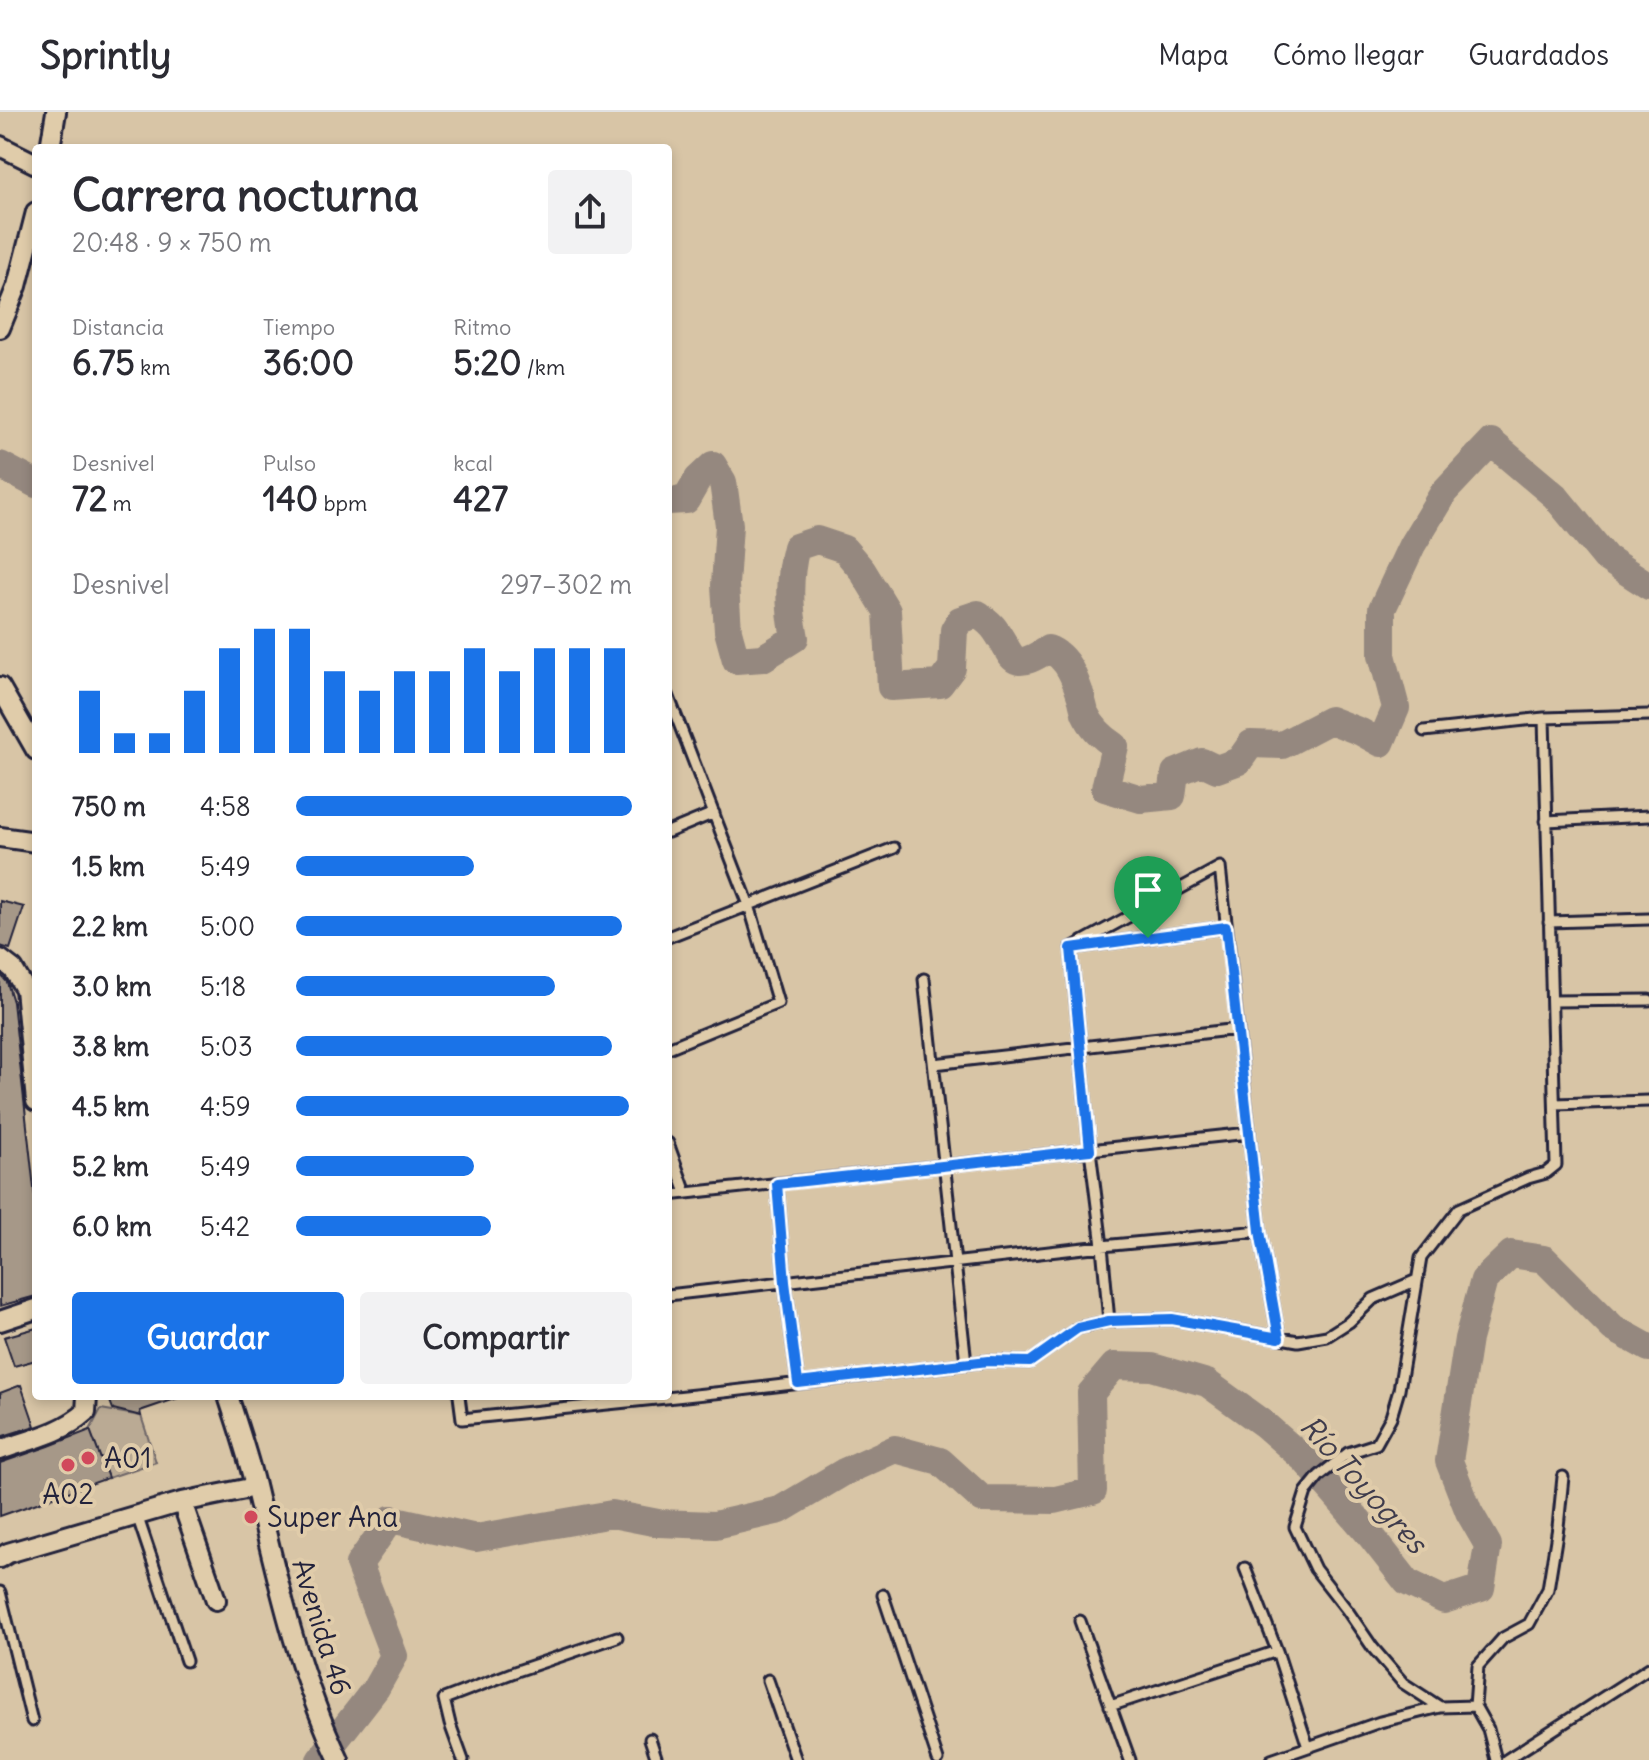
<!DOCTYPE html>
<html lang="es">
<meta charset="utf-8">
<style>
:root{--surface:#fff;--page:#f2f2f3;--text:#2b2b33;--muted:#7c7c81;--line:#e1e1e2;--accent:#1a73e8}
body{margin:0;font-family:Delius,sans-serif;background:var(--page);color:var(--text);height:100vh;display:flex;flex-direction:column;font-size:30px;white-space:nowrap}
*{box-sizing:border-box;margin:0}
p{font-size:26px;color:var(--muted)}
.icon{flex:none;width:44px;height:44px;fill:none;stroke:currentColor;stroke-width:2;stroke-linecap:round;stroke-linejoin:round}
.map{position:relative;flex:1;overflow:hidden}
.side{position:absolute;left:32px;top:32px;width:640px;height:1256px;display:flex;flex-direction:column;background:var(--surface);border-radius:8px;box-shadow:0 4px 12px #0003}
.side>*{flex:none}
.pin{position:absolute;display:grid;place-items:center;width:68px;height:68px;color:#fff;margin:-82px -34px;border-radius:50% 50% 50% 0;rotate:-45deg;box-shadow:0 0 8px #0007}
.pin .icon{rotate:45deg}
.round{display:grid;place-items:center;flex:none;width:84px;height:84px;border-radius:8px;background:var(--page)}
.head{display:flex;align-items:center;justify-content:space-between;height:136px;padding:0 40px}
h1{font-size:44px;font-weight:700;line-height:60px}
.stats{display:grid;grid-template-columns:repeat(3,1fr);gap:12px;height:136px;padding:8px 40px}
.stats div{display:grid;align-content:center}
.stats b{font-size:34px;font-weight:700}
.stats small{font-size:22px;font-weight:400}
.stats p{font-size:22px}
.chart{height:224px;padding:16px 40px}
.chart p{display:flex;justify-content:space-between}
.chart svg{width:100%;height:144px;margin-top:8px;stroke:var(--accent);stroke-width:6}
.action{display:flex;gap:16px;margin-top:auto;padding:16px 40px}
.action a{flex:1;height:92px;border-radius:8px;background:var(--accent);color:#fff;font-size:32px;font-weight:700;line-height:92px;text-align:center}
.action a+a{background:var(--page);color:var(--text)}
ul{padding:0 40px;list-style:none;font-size:26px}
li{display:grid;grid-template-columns:128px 96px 1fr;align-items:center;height:60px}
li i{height:20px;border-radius:10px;background:var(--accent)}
header{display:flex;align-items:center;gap:48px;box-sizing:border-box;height:112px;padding:0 40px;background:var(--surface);border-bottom:2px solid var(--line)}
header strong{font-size:38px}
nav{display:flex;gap:44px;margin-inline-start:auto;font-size:28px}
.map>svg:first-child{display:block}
.green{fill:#baaa94;stroke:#6e6668;stroke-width:2}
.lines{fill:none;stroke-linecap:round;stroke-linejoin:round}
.river{stroke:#95887f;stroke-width:28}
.building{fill:#a69888;stroke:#22223b;stroke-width:2}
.service-casing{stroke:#22223b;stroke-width:15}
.minor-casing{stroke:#22223b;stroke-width:24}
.service{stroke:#e0ccaa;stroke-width:9}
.minor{stroke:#e0ccaa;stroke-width:18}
.route-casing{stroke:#fff;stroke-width:16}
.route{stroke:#1a73e8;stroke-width:10}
.poi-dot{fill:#d1495b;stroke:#e0ccaa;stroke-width:3}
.labels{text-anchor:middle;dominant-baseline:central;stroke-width:8;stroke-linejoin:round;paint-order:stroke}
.poi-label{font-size:28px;fill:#22223b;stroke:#e0ccaa;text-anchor:start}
.street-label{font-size:28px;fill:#22223b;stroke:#e0ccaa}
.water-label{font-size:30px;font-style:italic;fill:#3f3c4c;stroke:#e0ccaa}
</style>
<header>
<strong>Sprintly</strong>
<nav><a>Mapa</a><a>Cómo llegar</a><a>Guardados</a></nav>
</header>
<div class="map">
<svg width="1649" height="1648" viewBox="0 0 1649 1648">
<rect width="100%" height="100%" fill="#d8c5a6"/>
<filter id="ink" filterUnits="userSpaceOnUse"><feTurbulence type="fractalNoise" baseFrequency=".0125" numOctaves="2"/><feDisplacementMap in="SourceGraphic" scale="16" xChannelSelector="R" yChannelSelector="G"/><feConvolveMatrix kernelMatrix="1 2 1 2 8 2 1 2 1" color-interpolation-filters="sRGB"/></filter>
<g filter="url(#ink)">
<path class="green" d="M101,1297L141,1304L156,1350L108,1366L90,1318Z"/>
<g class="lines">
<path class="river" d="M0,353L36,372
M668,389L686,388L698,367L713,353L723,370L729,413L725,473L728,519L736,548L763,546L795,526C789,496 788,465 796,435L817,428L844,437L862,458L887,499L891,575L940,572L952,556L954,518L960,508L978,502C983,506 989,510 993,515C1014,541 1007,564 1048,537C1068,544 1076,569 1082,588C1082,590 1085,599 1085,601C1091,614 1103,626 1115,634L1105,676L1141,687L1172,684L1175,661L1202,650L1217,657L1239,649L1251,632L1282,633L1330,608L1361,620L1381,631L1396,596L1382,543V497L1412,433L1444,380L1491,330L1555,384L1606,446L1649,474
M320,1648L376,1576L394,1544L359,1452L391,1407L476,1426L612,1402L658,1411L715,1413L780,1398L844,1360L895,1337L940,1349L982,1387L1055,1388L1093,1379L1091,1281L1114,1254L1152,1255L1207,1271L1265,1313L1305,1348L1371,1424L1407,1470L1444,1488L1481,1476L1488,1433L1469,1400L1449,1349L1468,1227L1484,1168L1511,1142L1544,1147L1613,1216L1649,1236"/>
</g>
<path class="building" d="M0,789L24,795L10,837L0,834Z
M0,862L7,870L13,890L36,1094V1184L0,1194Z
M36,1216V1248L14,1254L4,1225Z
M21,1273L35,1314L0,1325V1281Z
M108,1284H178V1286L140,1299L141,1304L113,1297Z
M90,1318L108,1366L0,1404V1351L49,1334Z"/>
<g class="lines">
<g class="service-casing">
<path id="service" d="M668,583L749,793L778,891L668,936
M1544,606L1649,603
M1424,619L1544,606L1556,1053L1546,1061L1528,1066L1459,1097L1421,1146L1399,1278L1391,1305L1376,1332L1348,1341L1319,1364L1306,1380L1295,1415L1315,1457L1347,1498L1373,1536L1403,1571L1440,1595
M1546,709L1649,704
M668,720L714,701
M1549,810L1649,807
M1226,815L1071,836L1220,755L1260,1119L1279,1226
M668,825L894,736
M1071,836L1090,1038L1102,1134L1109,1209
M924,867L966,1251
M1552,889L1649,888
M934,952L1238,917
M1555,992L1649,989
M668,1031L686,1081
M777,1072L785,1170L798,1271
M668,1083L1249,1021
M668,1183L1102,1134L1260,1119
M459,1284L462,1307L724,1280L988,1249L1030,1250L1078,1216L1109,1209L1172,1207L1298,1229L1327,1224L1349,1210L1373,1187L1417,1168
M137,1403L186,1549
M1245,1456L1277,1539L1308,1635
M0,1480L32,1609
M883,1483L938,1648
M1080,1509L1130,1648
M768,1568L796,1648
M1110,1594L1277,1539
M1475,1594L1478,1554L1503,1526L1529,1512L1548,1477L1558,1415L1563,1365
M650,1627L657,1648
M463,1648L450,1612L444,1587L517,1559L617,1525
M1271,1648L1380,1610L1440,1595L1475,1594L1488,1617L1496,1648
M1506,1648L1649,1556"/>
</g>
<g class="minor-casing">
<path id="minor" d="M0,34L36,52
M50,36L56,0
M0,216L17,174L36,100
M0,575L36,638
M0,725L36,730
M0,847L13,857L25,877L36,989
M0,1209L36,1197
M228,1284C238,1315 249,1347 256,1378C278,1470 298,1562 339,1648
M0,1338C29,1328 63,1321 86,1300L87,1284
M182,1390L216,1488
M0,1446L8,1441L182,1390L255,1375"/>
</g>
<use href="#service" class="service"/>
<use href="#minor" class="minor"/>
</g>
</g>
<g class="lines" filter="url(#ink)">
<g class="route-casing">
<path id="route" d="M1226,815L1260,1119L1279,1226L1172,1207L1109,1209L1078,1216L1030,1250L988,1249L798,1271L785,1170L777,1072L1090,1038L1071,836Z"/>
</g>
<use href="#route" class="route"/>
</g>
<g class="poi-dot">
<circle cx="88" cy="1346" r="8"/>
<circle cx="68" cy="1353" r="8"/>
<circle cx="251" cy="1405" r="8"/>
</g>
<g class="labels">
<g class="poi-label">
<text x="104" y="1346">A01</text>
<text x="68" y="1382" text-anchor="middle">A02</text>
<text x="267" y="1405">Super Ana</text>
</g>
<g class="street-label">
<text transform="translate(322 1515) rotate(73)">Avenida 46</text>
</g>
<g class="water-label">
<text transform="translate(1364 1372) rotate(48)">Río Toyogres</text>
</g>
</g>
</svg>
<div class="pin" style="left:1148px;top:826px;background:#1e9e55"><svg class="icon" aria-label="arrive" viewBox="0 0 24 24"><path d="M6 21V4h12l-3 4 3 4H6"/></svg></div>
<section class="side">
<div class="head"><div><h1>Carrera nocturna</h1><p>20:48 · 9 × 750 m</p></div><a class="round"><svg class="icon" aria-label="share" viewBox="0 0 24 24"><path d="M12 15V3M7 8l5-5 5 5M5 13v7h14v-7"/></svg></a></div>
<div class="stats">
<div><p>Distancia</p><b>6.75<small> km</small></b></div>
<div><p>Tiempo</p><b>36:00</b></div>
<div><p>Ritmo</p><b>5:20<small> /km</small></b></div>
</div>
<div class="stats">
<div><p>Desnivel</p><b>72<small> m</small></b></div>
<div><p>Pulso</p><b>140<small> bpm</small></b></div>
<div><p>kcal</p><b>427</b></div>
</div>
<div class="chart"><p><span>Desnivel</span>297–302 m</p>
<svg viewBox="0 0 160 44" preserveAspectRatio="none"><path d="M5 44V25M15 44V38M25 44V38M35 44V25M45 44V12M55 44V6M65 44V6M75 44V19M85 44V25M95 44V19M105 44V19M115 44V12M125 44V19M135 44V12M145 44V12M155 44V12"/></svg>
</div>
<ul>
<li><b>750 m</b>4:58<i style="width:100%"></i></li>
<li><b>1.5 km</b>5:49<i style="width:53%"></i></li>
<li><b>2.2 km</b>5:00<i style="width:97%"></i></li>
<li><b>3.0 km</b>5:18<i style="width:77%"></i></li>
<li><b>3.8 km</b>5:03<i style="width:94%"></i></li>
<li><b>4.5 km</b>4:59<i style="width:99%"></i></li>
<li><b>5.2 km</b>5:49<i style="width:53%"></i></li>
<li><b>6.0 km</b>5:42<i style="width:58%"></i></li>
</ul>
<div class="action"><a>Guardar</a><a>Compartir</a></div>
</section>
</div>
